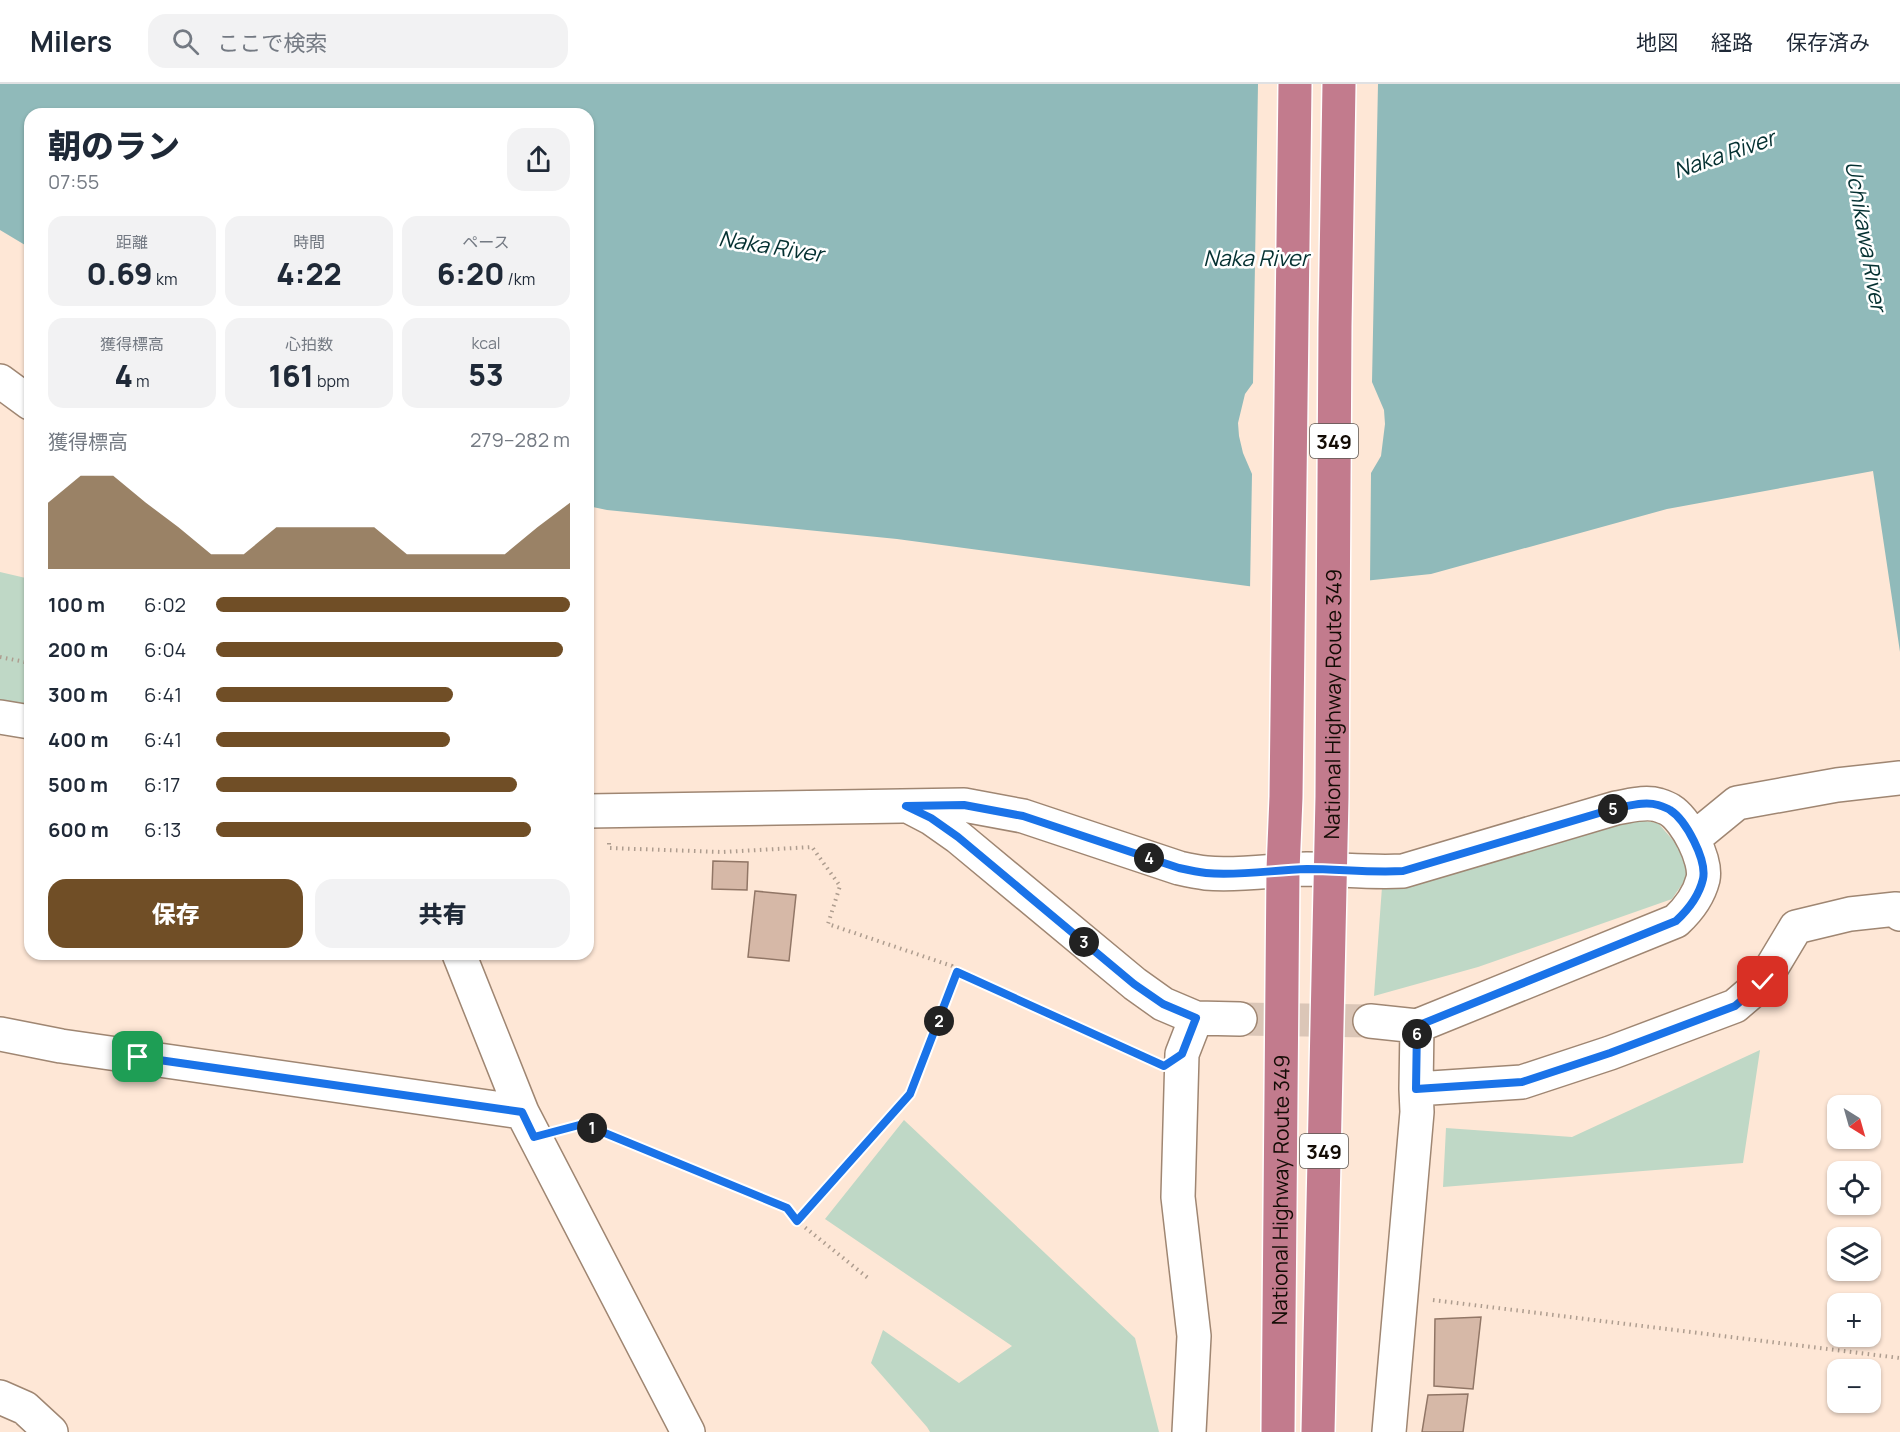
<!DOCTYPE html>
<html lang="ja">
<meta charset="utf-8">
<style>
:root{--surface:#fff;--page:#f2f2f3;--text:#1f2937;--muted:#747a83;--line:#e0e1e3;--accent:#704e26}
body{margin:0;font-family:Manrope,"Noto Sans JP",sans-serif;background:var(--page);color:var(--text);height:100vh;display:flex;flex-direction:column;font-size:22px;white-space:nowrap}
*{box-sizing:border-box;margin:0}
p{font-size:20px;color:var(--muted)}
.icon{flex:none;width:33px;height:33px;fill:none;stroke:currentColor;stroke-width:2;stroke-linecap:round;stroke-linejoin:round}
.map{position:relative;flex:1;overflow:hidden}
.drawer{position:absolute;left:24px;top:24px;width:570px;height:852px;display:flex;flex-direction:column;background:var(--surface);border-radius:18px;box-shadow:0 2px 4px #0004}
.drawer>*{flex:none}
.needle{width:39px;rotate:143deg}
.controls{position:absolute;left:1827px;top:1011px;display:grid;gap:12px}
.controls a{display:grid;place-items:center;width:54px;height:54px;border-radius:12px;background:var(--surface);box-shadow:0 2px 4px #0004;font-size:30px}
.pin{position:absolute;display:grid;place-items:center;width:51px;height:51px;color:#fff;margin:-26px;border-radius:12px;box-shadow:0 3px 9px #0006}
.km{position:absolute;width:30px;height:30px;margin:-15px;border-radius:50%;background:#222;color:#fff;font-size:16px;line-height:30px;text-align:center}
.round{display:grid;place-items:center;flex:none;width:63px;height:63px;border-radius:18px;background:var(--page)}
.summary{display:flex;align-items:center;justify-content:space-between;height:102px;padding:0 24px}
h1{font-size:33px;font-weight:800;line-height:45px}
.figures{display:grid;grid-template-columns:repeat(3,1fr);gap:9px;height:102px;padding:6px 24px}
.figures div{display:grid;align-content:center;border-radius:15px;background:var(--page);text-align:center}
.figures b{font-size:30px;font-weight:800}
.figures small{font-size:16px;font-weight:400}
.figures p{font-size:16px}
.chart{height:168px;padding:12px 24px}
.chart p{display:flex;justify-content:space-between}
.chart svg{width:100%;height:108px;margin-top:6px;fill:var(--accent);opacity:.7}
.primary-button{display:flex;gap:12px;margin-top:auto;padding:12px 24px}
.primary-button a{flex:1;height:69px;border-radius:18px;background:var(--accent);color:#fff;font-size:24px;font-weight:800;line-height:69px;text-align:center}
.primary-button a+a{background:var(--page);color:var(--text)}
ul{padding:0 24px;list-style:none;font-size:20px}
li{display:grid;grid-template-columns:96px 72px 1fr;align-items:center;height:45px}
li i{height:15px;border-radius:8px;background:var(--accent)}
header{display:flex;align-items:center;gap:36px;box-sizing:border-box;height:84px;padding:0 30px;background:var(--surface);border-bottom:2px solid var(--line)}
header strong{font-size:28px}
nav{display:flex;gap:33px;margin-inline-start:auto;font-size:21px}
.search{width:420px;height:54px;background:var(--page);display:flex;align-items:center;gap:15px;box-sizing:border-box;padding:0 21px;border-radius:18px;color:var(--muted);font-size:22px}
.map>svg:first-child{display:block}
.green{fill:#bfd8c6}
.water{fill:#90baba}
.pier{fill:#fee7d6}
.building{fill:#d6b8a7;stroke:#917666;stroke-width:1.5}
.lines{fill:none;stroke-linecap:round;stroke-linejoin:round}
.minor-tunnel{stroke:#dbc6b7;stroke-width:33;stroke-dasharray:33 16;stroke-linecap:butt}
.minor-casing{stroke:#9f8672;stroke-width:36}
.highway-casing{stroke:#fff;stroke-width:36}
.path{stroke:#ae9d8f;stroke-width:4;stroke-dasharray:1.5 4.5;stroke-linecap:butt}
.minor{stroke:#fff;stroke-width:33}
.highway{stroke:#c27b8d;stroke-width:33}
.route-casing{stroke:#fff;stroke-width:12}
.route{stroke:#1a73e8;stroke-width:8}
.labels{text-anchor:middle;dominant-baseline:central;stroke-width:5;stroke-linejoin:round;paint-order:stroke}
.shield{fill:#fff;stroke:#5a5550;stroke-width:1.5}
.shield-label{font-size:20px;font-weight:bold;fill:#140c05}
.street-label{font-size:21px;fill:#140c05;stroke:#fff}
.water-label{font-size:22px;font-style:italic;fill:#043031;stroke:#fff}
</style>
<header>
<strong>Milers</strong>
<div class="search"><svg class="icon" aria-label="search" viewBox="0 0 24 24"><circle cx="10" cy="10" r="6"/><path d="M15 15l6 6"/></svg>ここで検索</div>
<nav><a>地図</a><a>経路</a><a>保存済み</a></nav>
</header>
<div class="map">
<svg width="1900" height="1348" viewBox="0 0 1900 1348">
<rect width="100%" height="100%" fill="#fee7d6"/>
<path class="green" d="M0,488L30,495V624L0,617Z
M1624,734L1658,739L1678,762L1689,790L1672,815L1478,883L1374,912L1382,803Z
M1760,966L1743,1079L1443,1103L1446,1044L1572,1053Z
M904,1036L1135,1254L1159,1348H930L927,1343L871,1279L883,1246L959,1299L1012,1262L825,1135Z"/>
<path class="water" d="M0,0H1900V568L1873,387L1667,425L1431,490L1277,506L897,455L607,426L588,422V30H30V164L0,146Z"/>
<path class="pier" d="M1258,0H1378L1372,298L1384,326L1385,340L1381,372L1371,389L1370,500L1277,509L1250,506L1252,390L1243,369L1239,352L1238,339L1245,310L1253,299Z"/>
<path class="building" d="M713,777L748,778L747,806L712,805Z
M755,807L796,811L789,877L748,873Z
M1481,1233L1473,1305L1434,1302L1435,1235Z
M1468,1310L1463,1348H1422L1428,1311Z"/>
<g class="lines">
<path class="minor-tunnel" d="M1240,935L1370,937"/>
<g class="minor-casing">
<path id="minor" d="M0,297L30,319
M0,633L30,638
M908,722L931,734L958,753L1135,900L1163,920L1196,934L1240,935
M588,727L964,721L1023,732L1179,784C1188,786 1197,788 1206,789C1239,792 1273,786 1307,785C1339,785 1371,789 1403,787L1616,724C1629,722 1645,717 1658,721C1661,722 1667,724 1670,726C1686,736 1707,776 1703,795C1699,811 1689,825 1676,837L1417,942L1370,937
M1693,755L1737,719L1837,701L1900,694
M459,870L522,1028L688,1348
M0,950L61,962L522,1028
M1416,1005L1522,998L1610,969L1735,922L1763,898L1796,843L1850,830L1896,825L1900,830
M0,1313L25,1324L51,1348
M1189,1348L1194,1252L1178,1113L1182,970L1196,934
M1389,1348L1417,1028L1416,1005L1417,942"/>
</g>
<g class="highway-casing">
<g id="highway">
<path id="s1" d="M1278,1348L1283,786L1286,713L1295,0"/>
<path id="s2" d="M1318,1348L1332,713L1335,243L1339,0"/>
</g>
</g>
<path class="path" d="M0,573L30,579
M609,759V764L722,768L812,763L840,802L828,840L952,882L957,888L1150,975
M567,1044L583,1040L787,1124L797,1137L868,1194
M797,1137L910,1010L957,888
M1433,1216L1900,1274"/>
<use href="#minor" class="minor"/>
<use href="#highway" class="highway"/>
</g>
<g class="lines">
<g class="route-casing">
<path id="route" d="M138,973L522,1028L534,1053L583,1040L787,1124L797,1137L910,1010L957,888L1164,982L1182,970L1196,934L1163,920L1134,900L958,753L931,734L906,722L964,721L1023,732L1179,784C1188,786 1197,788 1206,789C1239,792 1273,786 1307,785C1339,785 1371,789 1403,787L1616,724C1629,722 1645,717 1658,721C1661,722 1667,724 1670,726C1686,736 1707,776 1703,795C1699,812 1689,825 1676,837L1417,942L1416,1005L1522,998L1610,969L1735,922L1763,898"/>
</g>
<use href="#route" class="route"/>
</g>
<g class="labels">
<g class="shield">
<rect x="1310" y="340" width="48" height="34" rx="4.5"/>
<rect x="1300" y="1050" width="48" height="34" rx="4.5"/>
</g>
<g class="shield-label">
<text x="1334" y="357">349</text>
<text x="1324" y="1067">349</text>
</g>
<g class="street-label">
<text stroke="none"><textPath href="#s2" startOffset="728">National Highway Route 349</textPath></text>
<text stroke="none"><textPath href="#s1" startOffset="242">National Highway Route 349</textPath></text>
</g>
<g class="water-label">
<text transform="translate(1724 70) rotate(-19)">Naka River</text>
<text transform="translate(1866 152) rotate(80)">Uchikawa River</text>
<text transform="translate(771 162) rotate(9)">Naka River</text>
<text x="1256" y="174">Naka River</text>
</g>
</g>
</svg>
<div class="controls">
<a><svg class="needle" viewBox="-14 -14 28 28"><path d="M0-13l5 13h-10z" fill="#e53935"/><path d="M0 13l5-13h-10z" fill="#747a83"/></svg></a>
<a><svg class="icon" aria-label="locate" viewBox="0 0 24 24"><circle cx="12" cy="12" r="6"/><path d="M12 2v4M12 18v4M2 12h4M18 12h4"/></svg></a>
<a><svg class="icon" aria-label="layers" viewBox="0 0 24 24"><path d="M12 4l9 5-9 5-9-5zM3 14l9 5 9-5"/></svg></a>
<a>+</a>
<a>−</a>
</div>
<div class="pin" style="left:138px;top:973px;background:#1e9e55"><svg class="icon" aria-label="arrive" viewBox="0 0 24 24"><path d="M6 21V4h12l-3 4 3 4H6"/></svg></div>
<div class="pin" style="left:1763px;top:898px;background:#d93025"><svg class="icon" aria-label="check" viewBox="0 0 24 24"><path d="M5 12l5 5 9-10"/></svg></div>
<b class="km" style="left:592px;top:1044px">1</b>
<b class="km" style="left:939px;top:937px">2</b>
<b class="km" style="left:1084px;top:858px">3</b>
<b class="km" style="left:1149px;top:774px">4</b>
<b class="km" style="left:1613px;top:725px">5</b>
<b class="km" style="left:1417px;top:950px">6</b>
<section class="drawer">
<div class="summary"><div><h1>朝のラン</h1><p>07:55</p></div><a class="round"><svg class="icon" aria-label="share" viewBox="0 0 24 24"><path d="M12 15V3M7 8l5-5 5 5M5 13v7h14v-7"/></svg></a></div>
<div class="figures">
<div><p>距離</p><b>0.69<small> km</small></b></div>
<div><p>時間</p><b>4:22</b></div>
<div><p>ペース</p><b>6:20<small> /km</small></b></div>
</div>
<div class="figures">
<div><p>獲得標高</p><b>4<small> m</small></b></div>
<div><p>心拍数</p><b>161<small> bpm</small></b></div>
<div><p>kcal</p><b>53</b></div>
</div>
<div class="chart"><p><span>獲得標高</span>279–282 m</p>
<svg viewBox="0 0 160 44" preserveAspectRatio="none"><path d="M0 44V17L10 6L20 6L30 17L40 27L50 38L60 38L70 27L80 27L90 27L100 27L110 38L120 38L130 38L140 38L150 27L160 17V44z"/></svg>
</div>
<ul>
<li><b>100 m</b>6:02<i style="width:100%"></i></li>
<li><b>200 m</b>6:04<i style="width:98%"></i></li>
<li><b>300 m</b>6:41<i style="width:67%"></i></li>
<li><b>400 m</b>6:41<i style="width:66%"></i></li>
<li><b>500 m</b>6:17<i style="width:85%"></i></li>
<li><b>600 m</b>6:13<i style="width:89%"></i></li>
</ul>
<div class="primary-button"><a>保存</a><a>共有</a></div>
</section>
</div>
